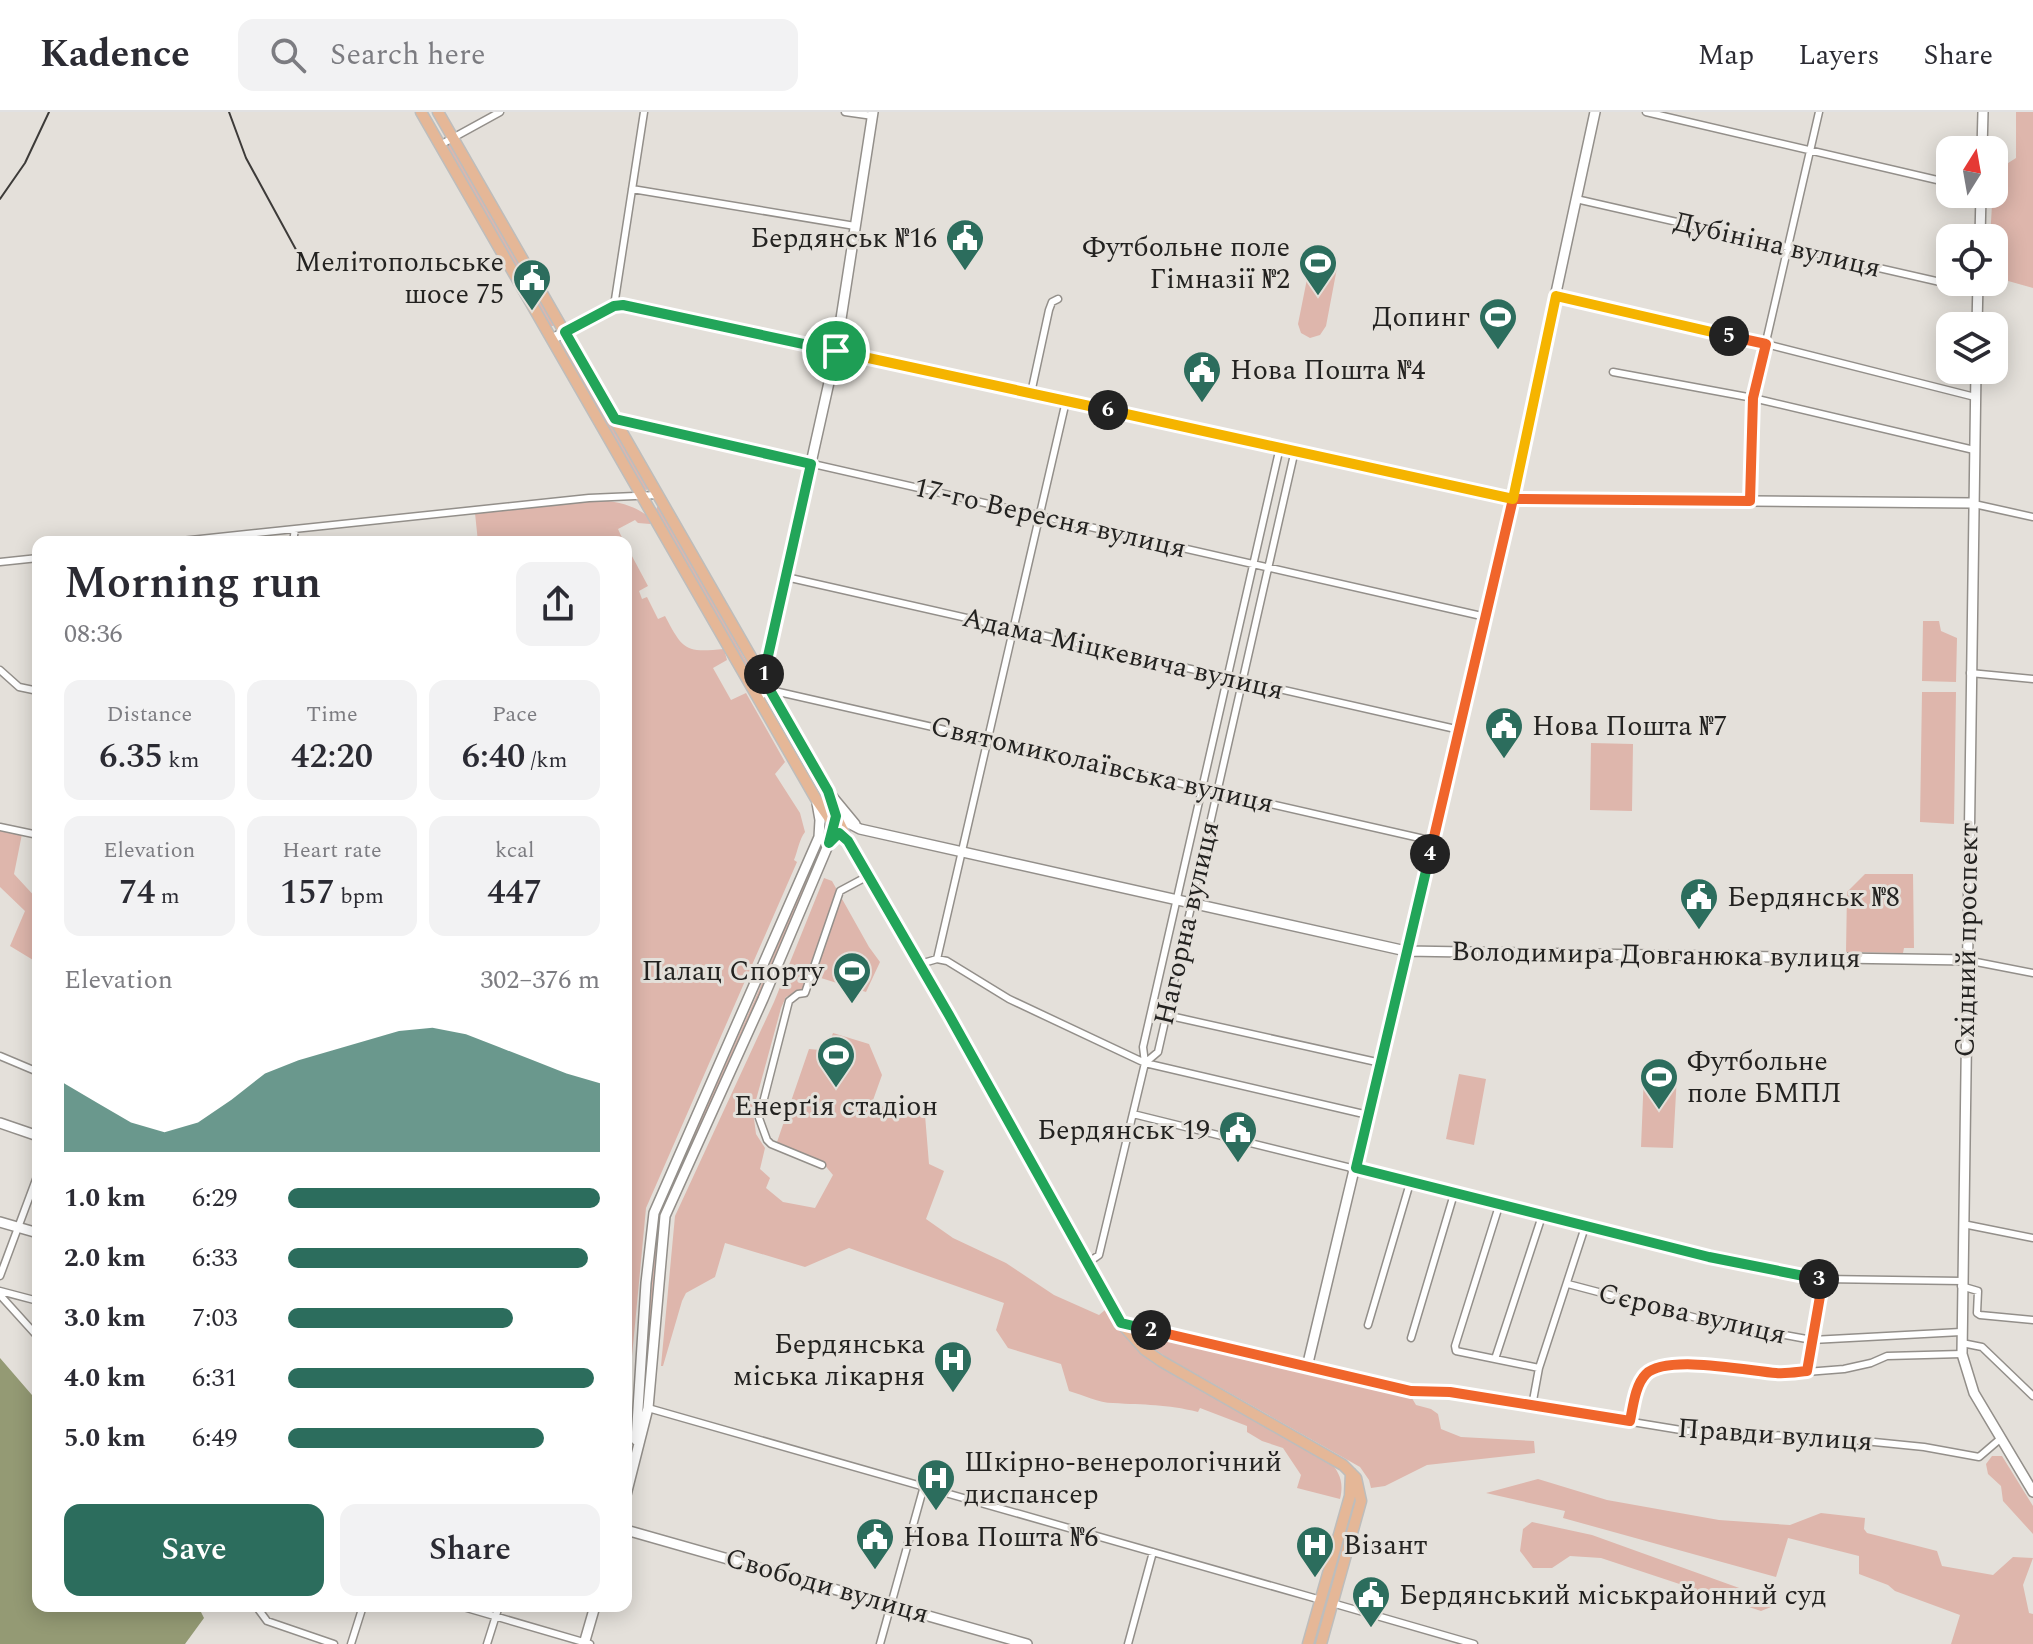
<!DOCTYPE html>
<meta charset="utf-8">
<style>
:root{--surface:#fff;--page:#f2f2f3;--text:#2b2b33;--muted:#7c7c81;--line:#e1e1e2;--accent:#2c6d5d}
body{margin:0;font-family:Spectral,serif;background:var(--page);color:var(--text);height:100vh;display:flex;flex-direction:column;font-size:30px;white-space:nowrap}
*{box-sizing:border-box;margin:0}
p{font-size:26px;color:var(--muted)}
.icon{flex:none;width:44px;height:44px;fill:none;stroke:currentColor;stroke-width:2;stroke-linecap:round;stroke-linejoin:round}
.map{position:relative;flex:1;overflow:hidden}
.sheet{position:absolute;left:32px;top:424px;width:600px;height:1076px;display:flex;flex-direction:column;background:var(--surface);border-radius:16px;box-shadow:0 4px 20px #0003}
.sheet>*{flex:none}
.needle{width:52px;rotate:11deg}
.buttons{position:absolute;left:1936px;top:24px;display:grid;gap:16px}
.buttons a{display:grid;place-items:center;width:72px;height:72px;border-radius:16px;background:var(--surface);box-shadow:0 4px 20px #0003;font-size:40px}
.pin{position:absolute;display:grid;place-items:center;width:68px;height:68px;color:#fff;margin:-34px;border:4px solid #fff;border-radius:50%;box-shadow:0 2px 8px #0007}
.km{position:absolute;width:40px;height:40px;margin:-20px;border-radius:50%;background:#222;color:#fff;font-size:22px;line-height:40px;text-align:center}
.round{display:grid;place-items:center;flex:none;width:84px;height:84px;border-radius:16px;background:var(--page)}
.headline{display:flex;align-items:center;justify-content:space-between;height:136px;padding:0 32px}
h1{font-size:44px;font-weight:600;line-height:60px}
.stats{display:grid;grid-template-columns:repeat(3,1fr);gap:12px;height:136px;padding:8px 32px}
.stats div{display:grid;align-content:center;border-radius:16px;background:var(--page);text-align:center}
.stats b{font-size:34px;font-weight:600}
.stats small{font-size:22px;font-weight:400}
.stats p{font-size:22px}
.chart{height:224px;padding:16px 32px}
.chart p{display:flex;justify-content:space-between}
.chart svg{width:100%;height:144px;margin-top:8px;fill:var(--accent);opacity:.7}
.button{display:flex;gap:16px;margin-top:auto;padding:16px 32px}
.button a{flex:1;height:92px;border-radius:16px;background:var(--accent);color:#fff;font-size:32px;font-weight:600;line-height:92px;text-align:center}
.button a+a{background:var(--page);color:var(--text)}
ul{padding:0 32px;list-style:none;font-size:26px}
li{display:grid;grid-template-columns:128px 96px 1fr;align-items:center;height:60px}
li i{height:20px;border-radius:10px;background:var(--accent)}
header{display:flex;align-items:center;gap:48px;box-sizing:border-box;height:112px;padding:0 40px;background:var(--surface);border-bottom:2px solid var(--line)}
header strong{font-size:38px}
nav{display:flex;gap:44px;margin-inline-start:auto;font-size:28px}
.search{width:560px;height:72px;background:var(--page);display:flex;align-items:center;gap:20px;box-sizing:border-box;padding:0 28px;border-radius:16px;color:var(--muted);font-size:30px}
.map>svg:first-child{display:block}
.green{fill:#deb6ac}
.water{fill:#949a74}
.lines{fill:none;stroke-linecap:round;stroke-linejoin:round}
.street-casing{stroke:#938f8a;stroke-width:9}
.secondary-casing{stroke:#938f8a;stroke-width:12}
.primary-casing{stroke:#bdbdbc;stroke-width:13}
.street{stroke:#fff;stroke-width:6}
.secondary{stroke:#fff;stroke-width:9}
.primary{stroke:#e5b797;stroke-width:10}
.rail{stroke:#3d3b39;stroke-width:2}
.split-1-casing{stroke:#fff;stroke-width:16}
.split-2-casing{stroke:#fff;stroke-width:16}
.split-3-casing{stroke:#fff;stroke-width:16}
.split-4-casing{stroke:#fff;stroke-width:16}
.split-5-casing{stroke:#fff;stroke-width:16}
.split-6-casing{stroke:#fff;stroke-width:16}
.split-7-casing{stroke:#fff;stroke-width:16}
.split-1{stroke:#22a559;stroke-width:10}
.split-2{stroke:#22a559;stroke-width:10}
.split-3{stroke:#f0652b;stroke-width:10}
.split-4{stroke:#22a559;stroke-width:10}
.split-5{stroke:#f0652b;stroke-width:10}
.split-6{stroke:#f5b400;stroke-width:10}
.split-7{stroke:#f5b400;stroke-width:10}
.labels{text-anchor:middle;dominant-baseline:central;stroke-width:6;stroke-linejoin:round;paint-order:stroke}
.poi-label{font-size:28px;fill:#232220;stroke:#e4e0da;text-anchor:start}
.street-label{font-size:28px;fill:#232220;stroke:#e4e0da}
</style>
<header>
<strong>Kadence</strong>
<div class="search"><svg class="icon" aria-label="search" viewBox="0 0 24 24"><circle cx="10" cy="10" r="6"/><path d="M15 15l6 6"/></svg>Search here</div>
<nav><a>Map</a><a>Layers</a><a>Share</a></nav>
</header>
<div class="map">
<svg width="2033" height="1532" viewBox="0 0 2033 1532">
<rect width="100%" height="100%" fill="#e4e0da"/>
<path class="green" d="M2016,0H2033V176L1994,165V126H1990L1994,60L2016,46Z
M450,31L554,211L553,214H549L446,34Z
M1327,144L1332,147L1337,156L1326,214L1320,223L1310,226L1301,221L1298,212L1309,157L1313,147Z
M560,227H563L649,374L647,378L643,377L559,231Z
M599,388C618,390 636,393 651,407L650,412L638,411L635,408L618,417L624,430H478L475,401Z
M657,395H660L755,565H751L656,398Z
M626,433L648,474L639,479L642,487L647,485L658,507L665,504C683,538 685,541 724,537L727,548L713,556L731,588L746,581L785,650L775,662L800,701L805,720C799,728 798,738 794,748L797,750L646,1096L629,1276L626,1275Z
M1923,509H1939L1941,519L1957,526L1956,570L1922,569Z
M1922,580H1956L1954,712L1920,710Z
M1591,631L1633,632L1632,699L1590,698Z
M0,717L22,722L14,762L38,788V851L10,834L25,799L0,775Z
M821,730L824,731L760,886L661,1104L646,1279H642L658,1102L756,885Z
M1865,762H1913L1914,836H1904L1903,841L1846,840L1847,780Z
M824,766L832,769L869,835L880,850L866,880L808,862L802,879L786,885L781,896L753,999L756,1022L765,1036L760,1057L770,1066L766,1076L783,1090L815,1096L833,1063L822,1050L777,1030L809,937L820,938L828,934L833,921L869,932L882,963L872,991L913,1004L925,1003L929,1052L944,1059L926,1107L953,1126L1006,1151L1054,1183L1099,1203L1105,1198L1098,1179L1124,1223L1144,1243L1328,1348C1340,1360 1344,1370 1340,1387L1297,1376L1301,1363L1283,1336L1262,1329L1247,1320V1314L1200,1296L1198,1300C1166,1292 1145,1293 1113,1291C1099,1291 1083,1283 1069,1279L1061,1252L1008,1236L996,1218L1004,1191L849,1136L805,1155L725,1131L715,1165L686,1181L682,1189L663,1254H661L675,1104L774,890Z
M1644,961L1677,963L1673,1036L1641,1035Z
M1459,962L1486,967L1474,1033L1446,1027Z
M1134,1217L1409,1281L1416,1293L1431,1297L1438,1302L1441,1317L1461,1325L1534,1329L1535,1341L1427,1353L1385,1374L1371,1376L1369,1368L1360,1355L1166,1245L1146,1231Z
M1992,1344H2002L2033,1394V1422L2003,1389L2001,1374L1988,1362L1986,1352Z
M1538,1367L1607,1388L1719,1408L1790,1413L1821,1401L1865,1406L1864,1417L1867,1421L1937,1439L1942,1454L1993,1463L2013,1445L2033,1446L2023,1473L2029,1501L2033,1502V1532H1951L1960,1503L1895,1479L1888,1473L1859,1462V1444L1788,1426L1776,1465L1563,1406L1565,1399L1486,1381Z
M1532,1410L1592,1423L1767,1486L1771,1495L1761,1499L1601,1446L1570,1444L1552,1456H1533L1520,1439L1523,1417Z"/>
<path class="water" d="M0,1246L38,1290V1494H198L204,1506L185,1532H0Z"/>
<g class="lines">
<g class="street-casing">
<path id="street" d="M845,0L873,4
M1646,0L1950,71
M440,33L500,0
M632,77L855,114
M1576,87L1949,172L1978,174
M1556,184L1766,232L1975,285
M614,194L644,0
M1613,260L1753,286L1974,338
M1031,281L1049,198L1052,190L1058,187
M615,307L1486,505
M1750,389L1753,286L1819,0
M1974,392L2033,405
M172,430L589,386L658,383
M293,430L295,417
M0,450L38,446
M786,465L1460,618
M0,558L19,575L38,579
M1970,561L2033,567
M759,585L770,578L1433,729
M0,715L38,723
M937,847L1066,289
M1966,848L2033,861
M920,852L937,847L947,849L1009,887L1145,951L1368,1003
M1166,903L1381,951
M0,944L38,960
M1145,951L1158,940L1295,338
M1133,1002L1760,1157L1823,1167L1962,1169
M822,1053L771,1032L767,1028L759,1006L789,889L798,882L805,881L840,779L868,764
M1499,1094L1455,1234L1456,1239L1539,1256
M1963,1112L2033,1126
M1089,1150L1099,1143L1145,951L1143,935L1280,335
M0,1164L38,1062
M1568,1172L1708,1209L1812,1228L1961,1220
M1961,1174L1978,1179L1977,1201L1980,1203L2033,1208
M0,1179L38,1189
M0,1183L38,1225
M1123,1211L1411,1279L1450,1280L1687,1319L1747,1325L1786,1323L1834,1326L1924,1335L1979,1345L2000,1327
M1368,1213L1410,1071
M1411,1226L1454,1082
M1962,1231L1982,1235L2033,1284
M1495,1247L1542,1104
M1807,1259L1823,1167
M1532,1294L1539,1256L1585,1115
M648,1296L1321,1488
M1630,1309L1639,1275L1645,1264L1662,1255L1717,1253L1781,1262L1844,1257L1871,1251L1887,1244L1962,1242
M1332,1491L1474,1532
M256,1494L267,1509L334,1532
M460,1494L590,1532
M351,1532L363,1494
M487,1532L499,1494
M880,1532L924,1374
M1128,1532L1153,1440"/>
</g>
<g class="secondary-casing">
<path id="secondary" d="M1982,38L1983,0
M1980,126L1981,82
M1977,214L1978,170
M552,227L614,194H634L1513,387L1972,391
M1976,258L1962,1242L1974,1281L2033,1380
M752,572L763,566L836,239L873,0
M831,683L855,712
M837,705L860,717L1406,839L1966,848
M0,1011L38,1024
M0,1110L38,1121
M1307,1255L1486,505L1595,0
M636,1328L646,1171L654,1101L819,725L820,708L817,691
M626,1383L648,1296L665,1104L763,887L829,731L835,708
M626,1418L1027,1532
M584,1532L595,1494"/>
</g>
<g class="primary-casing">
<path id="primary" d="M421,0L816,687L836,716
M438,0L828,679L836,704L848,729L949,903L1121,1211L1145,1238L1161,1249L1343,1353L1356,1366L1361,1389L1321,1532
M1308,1532L1350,1384L1351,1361"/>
</g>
<use href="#street" class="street"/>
<use href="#secondary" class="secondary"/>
<use href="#primary" class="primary"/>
<path class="rail" d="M229,0L246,46L306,156
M0,87L25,51L49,0"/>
</g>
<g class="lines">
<g class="split-1-casing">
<path id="split-1" d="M764,562L811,352L615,307L565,220L614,194L623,193L836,239"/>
</g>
<g class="split-2-casing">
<path id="split-2" d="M764,562L763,566L828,679L836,704L829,731L839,721L848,729L949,903L1121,1211L1151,1218"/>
</g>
<g class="split-3-casing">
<path id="split-3" d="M1151,1218L1411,1279L1450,1280L1630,1309C1633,1295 1635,1273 1646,1262C1667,1242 1749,1259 1776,1261C1786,1262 1797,1260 1807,1259L1823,1167H1819"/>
</g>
<g class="split-4-casing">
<path id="split-4" d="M1430,742L1356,1056L1709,1145L1819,1167"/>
</g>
<g class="split-5-casing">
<path id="split-5" d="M1430,742L1513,387L1750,389L1753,286L1766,232L1729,224"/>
</g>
<g class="split-6-casing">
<path id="split-6" d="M1108,298L1513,387L1556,184L1729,224"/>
</g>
<g class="split-7-casing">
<path id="split-7" d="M836,239L1108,298"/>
</g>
<use href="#split-1" class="split-1"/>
<use href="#split-2" class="split-2"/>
<use href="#split-3" class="split-3"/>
<use href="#split-4" class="split-4"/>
<use href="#split-5" class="split-5"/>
<use href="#split-6" class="split-6"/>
<use href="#split-7" class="split-7"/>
</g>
<defs>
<g id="civic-pin" transform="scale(2)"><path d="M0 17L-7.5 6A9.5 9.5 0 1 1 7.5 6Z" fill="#2c6d5d" stroke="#e4e0da"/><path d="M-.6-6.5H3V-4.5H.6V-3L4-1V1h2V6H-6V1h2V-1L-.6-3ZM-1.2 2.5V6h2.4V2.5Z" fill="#fff"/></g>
<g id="stadium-pin" transform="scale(2)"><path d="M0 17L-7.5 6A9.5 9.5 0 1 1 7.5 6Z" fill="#2c6d5d" stroke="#e4e0da"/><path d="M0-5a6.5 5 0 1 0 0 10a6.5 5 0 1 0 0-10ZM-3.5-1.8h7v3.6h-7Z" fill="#fff"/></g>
<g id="hospital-pin" transform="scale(2)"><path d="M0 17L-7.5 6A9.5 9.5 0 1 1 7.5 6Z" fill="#2c6d5d" stroke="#e4e0da"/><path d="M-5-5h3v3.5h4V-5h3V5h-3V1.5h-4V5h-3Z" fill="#fff"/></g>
</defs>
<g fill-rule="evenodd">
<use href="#civic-pin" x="965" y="126"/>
<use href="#stadium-pin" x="1318" y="151"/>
<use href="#civic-pin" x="532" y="166"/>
<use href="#stadium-pin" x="1498" y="205"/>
<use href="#civic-pin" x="1202" y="258"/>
<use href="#civic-pin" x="1504" y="614"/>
<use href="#civic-pin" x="1699" y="785"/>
<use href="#stadium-pin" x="852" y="859"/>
<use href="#stadium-pin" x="836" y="943"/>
<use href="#stadium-pin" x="1659" y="965"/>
<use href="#civic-pin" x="1238" y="1018"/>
<use href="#hospital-pin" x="953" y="1248"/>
<use href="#hospital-pin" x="936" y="1366"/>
<use href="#civic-pin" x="875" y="1425"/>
<use href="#hospital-pin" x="1315" y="1433"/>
<use href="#civic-pin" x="1371" y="1483"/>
</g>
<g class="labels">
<g class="poi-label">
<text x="937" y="126" text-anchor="end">Бердянськ №16</text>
<text x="1290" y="135" text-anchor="end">Футбольне поле<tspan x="1290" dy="32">Гімназії №2</tspan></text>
<text x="504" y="150" text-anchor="end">Мелітопольське<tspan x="504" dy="32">шосе 75</tspan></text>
<text x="1470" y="205" text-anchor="end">Допинг</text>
<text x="1230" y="258">Нова Пошта №4</text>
<text x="1532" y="614">Нова Пошта №7</text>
<text x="1727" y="785">Бердянськ №8</text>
<text x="824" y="859" text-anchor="end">Палац Спорту</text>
<text x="1687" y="949">Футбольне<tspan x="1687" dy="32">поле БМПЛ</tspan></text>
<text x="836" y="994" text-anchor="middle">Енерґія стадіон</text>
<text x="1210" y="1018" text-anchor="end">Бердянськ 19</text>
<text x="925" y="1232" text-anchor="end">Бердянська<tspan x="925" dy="32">міська лікарня</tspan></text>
<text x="964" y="1350">Шкірно-венерологічний<tspan x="964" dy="32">диспансер</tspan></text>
<text x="903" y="1425">Нова Пошта №6</text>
<text x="1343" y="1433">Візант</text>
<text x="1399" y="1483">Бердянський міськрайонний суд</text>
</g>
<g class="street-label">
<text transform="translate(1777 133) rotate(13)">Дубініна вулиця</text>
<text transform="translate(1050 406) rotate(13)">17-го Вересня вулиця</text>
<text transform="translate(1123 542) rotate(13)">Адама Міцкевича вулиця</text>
<text transform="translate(1102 653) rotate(13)">Святомиколаївська вулиця</text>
<text transform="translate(1187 811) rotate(-77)">Нагорна вулиця</text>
<text transform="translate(1967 828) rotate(-89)">Східний проспект</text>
<text transform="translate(1656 843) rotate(1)">Володимира Довганюка вулиця</text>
<text transform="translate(1692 1202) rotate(13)">Сєрова вулиця</text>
<text transform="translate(1775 1323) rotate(4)">Правди вулиця</text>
<text transform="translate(827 1474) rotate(16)">Свободи вулиця</text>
</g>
</g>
</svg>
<div class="buttons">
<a><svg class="needle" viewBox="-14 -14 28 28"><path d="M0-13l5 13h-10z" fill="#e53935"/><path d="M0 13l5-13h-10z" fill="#7c7c81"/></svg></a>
<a><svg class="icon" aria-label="locate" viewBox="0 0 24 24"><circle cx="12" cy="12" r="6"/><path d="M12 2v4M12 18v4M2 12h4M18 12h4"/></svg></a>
<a><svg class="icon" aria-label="layers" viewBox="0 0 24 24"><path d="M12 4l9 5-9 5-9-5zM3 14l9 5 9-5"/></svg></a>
</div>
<div class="pin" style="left:836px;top:239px;background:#1e9e55"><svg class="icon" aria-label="arrive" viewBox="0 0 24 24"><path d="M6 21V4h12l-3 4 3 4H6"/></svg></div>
<b class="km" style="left:764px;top:562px">1</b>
<b class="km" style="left:1151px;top:1218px">2</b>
<b class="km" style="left:1819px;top:1167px">3</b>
<b class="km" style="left:1430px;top:742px">4</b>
<b class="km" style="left:1729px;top:224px">5</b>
<b class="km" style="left:1108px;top:298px">6</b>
<section class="sheet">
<div class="headline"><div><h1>Morning run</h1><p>08:36</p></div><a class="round"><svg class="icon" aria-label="share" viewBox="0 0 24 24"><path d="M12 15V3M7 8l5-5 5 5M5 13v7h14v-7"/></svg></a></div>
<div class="stats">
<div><p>Distance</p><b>6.35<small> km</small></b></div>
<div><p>Time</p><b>42:20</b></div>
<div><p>Pace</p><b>6:40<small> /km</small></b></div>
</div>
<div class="stats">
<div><p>Elevation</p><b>74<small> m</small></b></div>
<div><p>Heart rate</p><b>157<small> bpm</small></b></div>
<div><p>kcal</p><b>447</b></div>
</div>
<div class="chart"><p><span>Elevation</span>302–376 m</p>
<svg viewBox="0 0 160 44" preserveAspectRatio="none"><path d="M0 44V23L10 29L20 35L30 38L40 35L50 28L60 20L70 16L80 13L90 10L100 7L110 6L120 8L130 12L140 16L150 20L160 23V44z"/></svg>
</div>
<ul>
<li><b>1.0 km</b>6:29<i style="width:100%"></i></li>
<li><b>2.0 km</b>6:33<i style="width:96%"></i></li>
<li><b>3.0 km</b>7:03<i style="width:72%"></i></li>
<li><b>4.0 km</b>6:31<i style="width:98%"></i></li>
<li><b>5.0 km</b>6:49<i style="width:82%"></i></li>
</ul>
<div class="button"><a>Save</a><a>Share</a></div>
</section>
</div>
